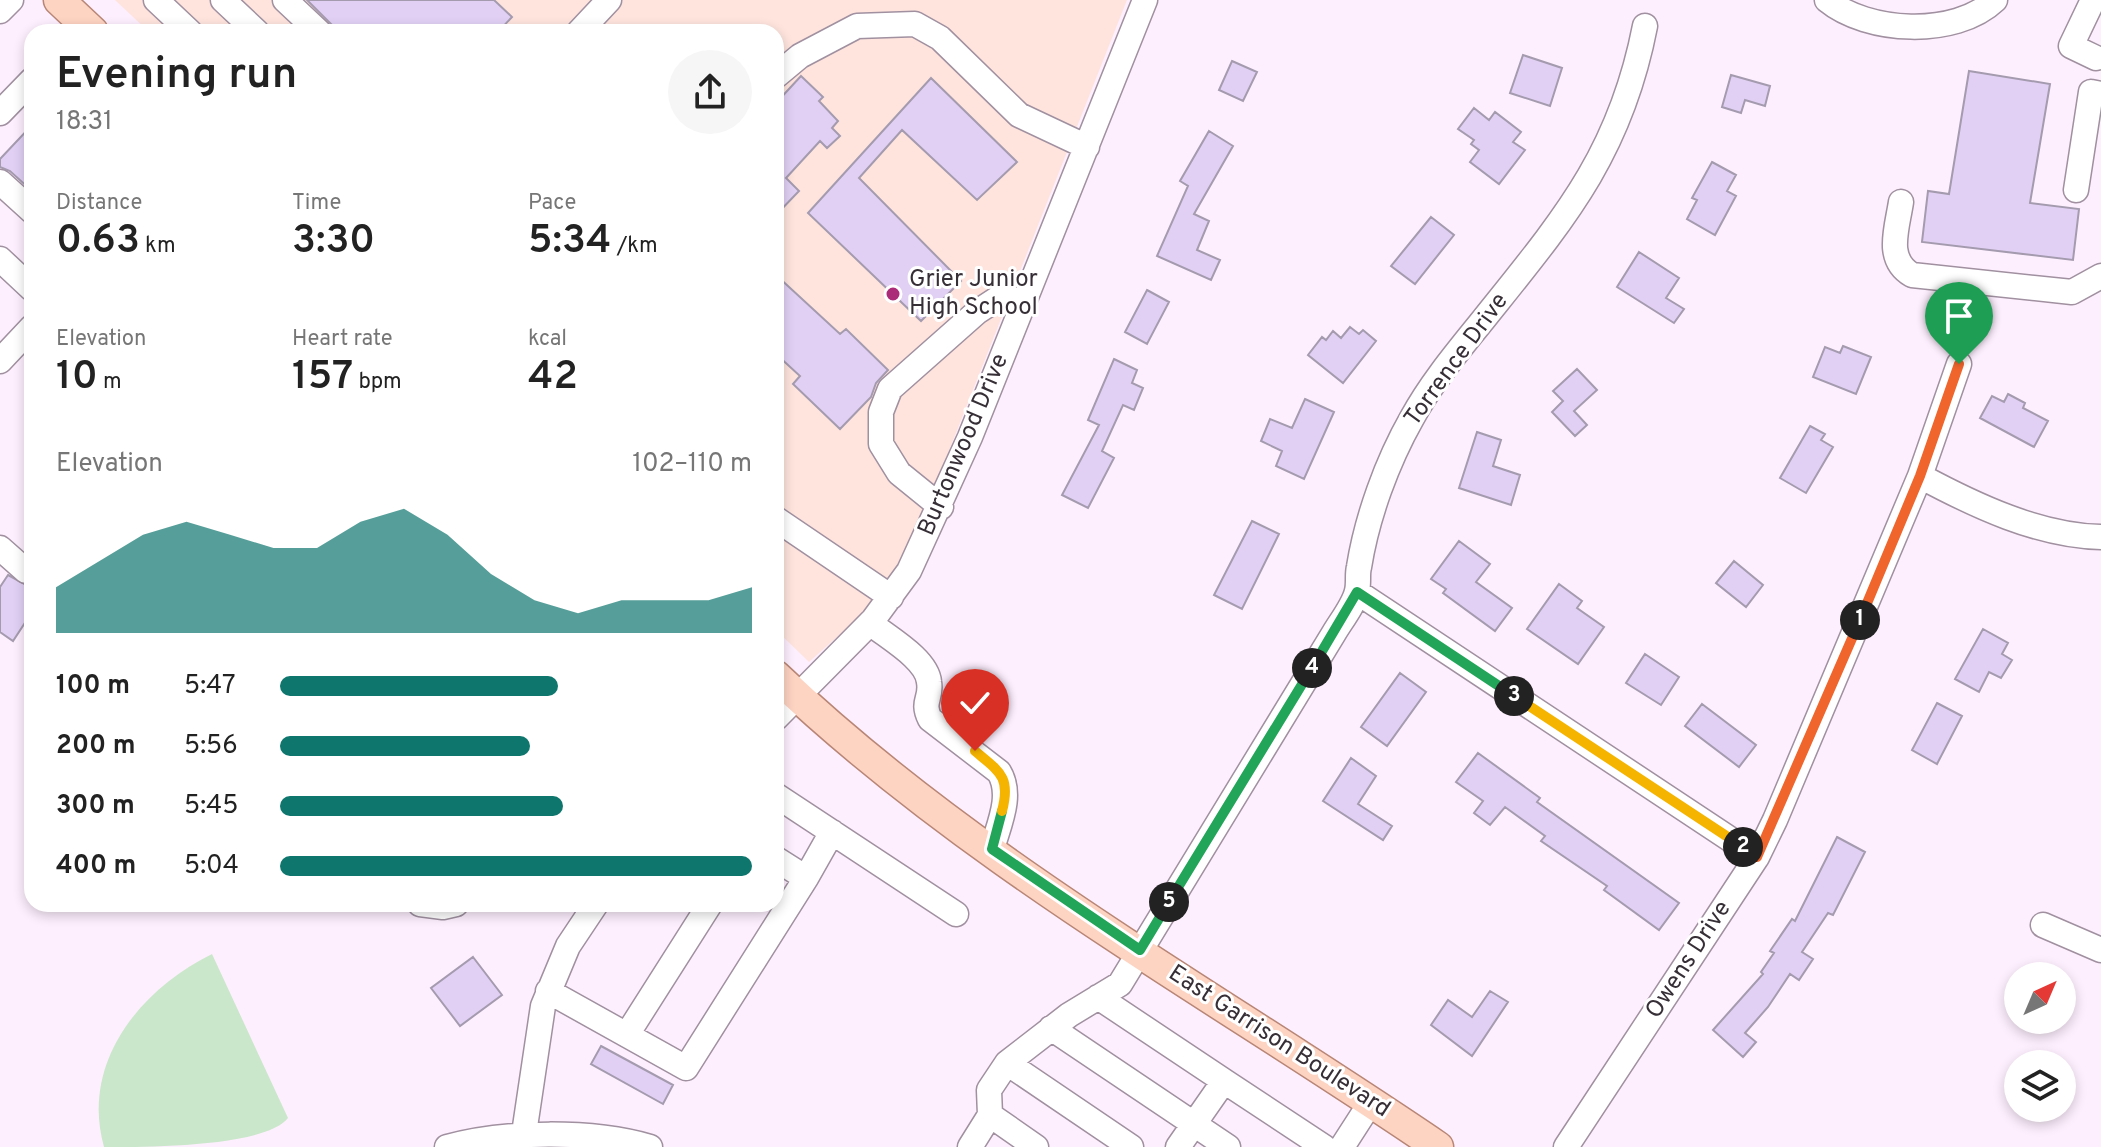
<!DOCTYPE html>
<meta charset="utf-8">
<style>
:root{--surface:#fff;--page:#f6f6f6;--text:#222;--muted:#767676;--accent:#0f766e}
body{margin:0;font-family:Overpass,sans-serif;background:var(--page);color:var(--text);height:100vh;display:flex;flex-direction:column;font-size:30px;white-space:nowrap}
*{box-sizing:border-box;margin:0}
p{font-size:26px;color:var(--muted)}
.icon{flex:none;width:44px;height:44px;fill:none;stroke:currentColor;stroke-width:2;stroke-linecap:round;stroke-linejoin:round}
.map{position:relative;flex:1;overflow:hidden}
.details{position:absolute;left:24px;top:24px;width:760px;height:888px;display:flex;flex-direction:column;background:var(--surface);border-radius:24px;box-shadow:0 4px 12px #0003}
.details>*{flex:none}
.needle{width:52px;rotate:44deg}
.buttons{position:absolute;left:2004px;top:962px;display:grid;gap:16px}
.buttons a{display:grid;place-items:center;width:72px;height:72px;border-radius:50%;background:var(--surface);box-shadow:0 4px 12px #0003;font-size:40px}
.pin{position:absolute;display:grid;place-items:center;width:68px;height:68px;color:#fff;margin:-82px -34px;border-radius:50% 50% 50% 0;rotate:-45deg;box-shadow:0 0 8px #0007}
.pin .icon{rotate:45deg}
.km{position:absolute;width:40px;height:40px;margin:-20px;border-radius:50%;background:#222;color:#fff;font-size:22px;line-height:40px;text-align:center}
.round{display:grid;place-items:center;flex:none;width:84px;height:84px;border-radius:42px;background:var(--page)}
.summary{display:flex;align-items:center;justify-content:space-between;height:136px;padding:0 32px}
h1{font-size:44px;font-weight:600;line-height:60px}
.stats{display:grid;grid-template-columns:repeat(3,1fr);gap:12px;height:136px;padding:8px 32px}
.stats div{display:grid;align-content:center}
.stats b{font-size:40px;font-weight:600}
.stats small{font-size:22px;font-weight:400}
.stats p{font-size:22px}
.chart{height:224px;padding:16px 32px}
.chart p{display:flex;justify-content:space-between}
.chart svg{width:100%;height:144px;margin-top:8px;fill:var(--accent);opacity:.7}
ul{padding:0 32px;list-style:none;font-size:26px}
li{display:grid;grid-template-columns:128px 96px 1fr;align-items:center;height:60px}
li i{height:20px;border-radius:10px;background:var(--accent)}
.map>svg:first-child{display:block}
.education{fill:#fee4dd}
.green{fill:#cae7cb}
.building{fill:#e1d0f4;stroke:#a49baf;stroke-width:2}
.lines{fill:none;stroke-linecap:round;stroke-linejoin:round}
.minor-casing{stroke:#a090a0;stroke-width:27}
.major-casing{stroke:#b78676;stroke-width:33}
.minor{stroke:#fff;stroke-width:24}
.major{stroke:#fdd3c2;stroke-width:30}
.split-1-casing{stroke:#fff;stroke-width:16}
.split-2-casing{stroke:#fff;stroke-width:16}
.split-3-casing{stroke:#fff;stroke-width:16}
.split-4-casing{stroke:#fff;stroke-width:16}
.split-5-casing{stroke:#fff;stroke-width:16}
.split-6-casing{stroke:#fff;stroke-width:16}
.split-7-casing{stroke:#fff;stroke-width:16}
.split-1{stroke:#f0652b;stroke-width:10}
.split-2{stroke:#f0652b;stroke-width:10}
.split-3{stroke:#f5b400;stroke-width:10}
.split-4{stroke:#22a559;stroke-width:10}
.split-5{stroke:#22a559;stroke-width:10}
.split-6{stroke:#22a559;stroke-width:10}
.split-7{stroke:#f5b400;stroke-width:10}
.poi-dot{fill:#ac2b78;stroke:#fff;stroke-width:3}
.labels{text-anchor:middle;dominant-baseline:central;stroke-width:6;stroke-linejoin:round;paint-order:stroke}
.poi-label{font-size:24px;fill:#362f36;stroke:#fff;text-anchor:start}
.street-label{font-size:24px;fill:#362f36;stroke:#fff}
</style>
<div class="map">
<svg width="2101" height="1147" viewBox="0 0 2101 1147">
<rect width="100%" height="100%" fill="#feeffe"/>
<path class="education" d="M115,0H1127L907,557L866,611L809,662L776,630V32H149Z"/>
<path class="green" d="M212,954L288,1118C265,1147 147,1147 104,1147C80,1062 141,989 212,954Z"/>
<path class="building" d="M307,0H494L512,17L498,32H339Z
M1523,55L1562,68L1550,106L1510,93Z
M1232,61L1257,72L1243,101L1219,90Z
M1969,71L2050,84L2030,203L2079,209L2073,260L1922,242L1928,191L1949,194Z
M1731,75L1770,86L1765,106L1745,100L1741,113L1722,107Z
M801,76L823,97L819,101L838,121L832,128L840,136L827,148L820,141L786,178L799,191L776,215V103Z
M931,78L1017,162L977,200L902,130L859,178L961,281L921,321L808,213Z
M1474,108L1489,120L1495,112L1521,132L1513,142L1525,150L1499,184L1470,162L1479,150L1471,144L1474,140L1458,129Z
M32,125V191L10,171L0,167V159Z
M1209,131L1233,146L1194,214L1209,221L1197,250L1220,260L1211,280L1157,256L1188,186L1180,181Z
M1712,162L1736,175L1727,191L1736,196L1715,235L1687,219L1697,200L1692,198Z
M1431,217L1454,235L1415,284L1391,266Z
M1639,252L1679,278L1666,298L1684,309L1674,323L1617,287Z
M776,275L840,334L846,329L888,370L876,383L871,397L840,429L793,384L800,376L776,354Z
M1147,290L1169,302L1147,344L1125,332Z
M1350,327L1359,334L1363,330L1376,341L1343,383L1308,355L1322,337L1326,340L1333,331L1341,338Z
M1843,346L1871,357L1856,394L1813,377L1825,347L1840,353Z
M1114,359L1137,370L1132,383L1143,388L1134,410L1123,405L1102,451L1114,458L1088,508L1062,495L1099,425L1088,420Z
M1577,369L1597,390L1574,411L1587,425L1575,436L1552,412L1563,401L1553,391Z
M2008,394L2025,403L2023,408L2048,421L2034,447L1980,418L1992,396L2004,402Z
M1305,399L1334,412L1304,479L1276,466L1282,451L1261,441L1270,419L1292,428Z
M1810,426L1825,434L1821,440L1833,447L1806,493L1780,478Z
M1477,432L1501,440L1493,466L1520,475L1511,505L1459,488Z
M1252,521L1279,534L1242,609L1214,595Z
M1459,541L1490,564L1476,582L1512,608L1495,631L1443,593L1446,589L1431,579Z
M1734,561L1763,585L1746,607L1716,583Z
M8,575L32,588V612L13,641L0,632V587Z
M1559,584L1582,601L1577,608L1604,627L1578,664L1527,629Z
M1983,629L2008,643L2002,654L2012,660L2001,678L1989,672L1979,692L1955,679Z
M1645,654L1679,677L1661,705L1626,683Z
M1400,673L1426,692L1387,746L1361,727Z
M1937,703L1962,716L1937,764L1912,750Z
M1702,704L1756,745L1739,767L1685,726Z
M1478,753L1540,798L1537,802L1679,903L1659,930L1604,890L1607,886L1541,841L1545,836L1505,807L1490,825L1474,813L1483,801L1456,782Z
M1351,758L1376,776L1358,804L1392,826L1383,840L1323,801Z
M1837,837L1865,852L1833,915L1828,913L1802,952L1813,959L1799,980L1790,974L1768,1007L1745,1033L1756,1042L1743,1057L1713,1030L1763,974L1761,972L1774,953L1770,951L1792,919L1795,921Z
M473,957L502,995L460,1026L431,988Z
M1490,991L1508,1002L1472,1056L1431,1025L1448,1000L1472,1017Z
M601,1046L673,1085L663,1104L591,1064Z"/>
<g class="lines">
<g class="minor-casing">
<path id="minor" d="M156,0L190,32
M223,0L257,32
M285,0L319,32
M1827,0C1867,33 1955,38 1995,0
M2093,0L2071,46L2096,58
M0,11L11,0
M579,32L609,0
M776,76L800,56L857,26L915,24L940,38L1019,115L1087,147
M0,113L32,80
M0,182L32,211
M2076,190L2091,92L2101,94
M1901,202C1897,229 1885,259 1912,275L2072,292L2101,276
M0,259L32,289
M0,361L32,327
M1920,476C1974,505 2039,536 2101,537
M941,507L899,473L881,444V412L890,389L977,312L997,299L1025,300
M776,519L891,597
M0,548L26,571
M1357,592L1757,857
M870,623C887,637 927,659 929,682C932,699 921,701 930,719L999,772C1013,795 999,824 992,849
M776,718L873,620L909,571L970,437L1145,0
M777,796L956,914
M806,878L832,832
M420,904L443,907L456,904
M2043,925L2101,950
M548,991L686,1068L806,878L776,859
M1098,997L1224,1081L1178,1147
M1051,1028L1228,1147
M628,1033L710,904
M1007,1063L1131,1147
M1224,1081L1324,1147
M990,1115L1036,1147
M447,1147C506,1131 592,1130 650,1147
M522,1147L543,1006L568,946L596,904
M970,1147L990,1115L989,1090L1007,1063L1069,1015L1120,984L1334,633C1341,621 1354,605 1357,591C1359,583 1357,574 1359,567C1367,517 1387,462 1412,418C1431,383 1458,351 1483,320C1563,220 1620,155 1645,26
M1342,1147L1371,1102
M1566,1147L1757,857L1775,820L1920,476L1959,364"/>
</g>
<g class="major-casing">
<path id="major" d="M59,0L93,32
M776,676C971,862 1217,996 1438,1147"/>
</g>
<use href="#minor" class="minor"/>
<use href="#major" class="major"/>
</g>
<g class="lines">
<g class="split-1-casing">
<path id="split-1" d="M1860,620L1920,476L1959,364"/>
</g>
<g class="split-2-casing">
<path id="split-2" d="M1743,847L1757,857L1860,620"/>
</g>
<g class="split-3-casing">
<path id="split-3" d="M1514,696L1743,847"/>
</g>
<g class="split-4-casing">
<path id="split-4" d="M1312,668L1357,592L1514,696"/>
</g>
<g class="split-5-casing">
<path id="split-5" d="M1169,902L1312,668"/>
</g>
<g class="split-6-casing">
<path id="split-6" d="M1002,811L992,849L1140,950L1169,902"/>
</g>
<g class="split-7-casing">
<path id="split-7" d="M975,751C1000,772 1011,777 1002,811"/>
</g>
<use href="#split-1" class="split-1"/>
<use href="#split-2" class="split-2"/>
<use href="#split-3" class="split-3"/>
<use href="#split-4" class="split-4"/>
<use href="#split-5" class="split-5"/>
<use href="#split-6" class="split-6"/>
<use href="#split-7" class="split-7"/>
</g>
<circle class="poi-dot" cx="893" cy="294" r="8"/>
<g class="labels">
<g class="poi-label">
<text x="909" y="280">Grier Junior<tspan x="909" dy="28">High School</tspan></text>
</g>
<g class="street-label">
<text transform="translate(1457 360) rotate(-54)">Torrence Drive</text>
<text transform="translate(964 445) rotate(-67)">Burtonwood Drive</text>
<text transform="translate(1689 960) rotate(-57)">Owens Drive</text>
<text transform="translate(1279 1042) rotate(33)">East Garrison Boulevard</text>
</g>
</g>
</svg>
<div class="buttons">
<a><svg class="needle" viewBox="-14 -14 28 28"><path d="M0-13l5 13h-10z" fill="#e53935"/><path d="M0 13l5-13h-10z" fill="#767676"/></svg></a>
<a><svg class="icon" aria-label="layers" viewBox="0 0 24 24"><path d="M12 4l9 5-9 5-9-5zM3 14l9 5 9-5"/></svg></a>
</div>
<div class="pin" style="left:1959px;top:364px;background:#1e9e55"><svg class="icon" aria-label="arrive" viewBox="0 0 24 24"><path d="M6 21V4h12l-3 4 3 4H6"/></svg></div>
<div class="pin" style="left:975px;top:751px;background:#d93025"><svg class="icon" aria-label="check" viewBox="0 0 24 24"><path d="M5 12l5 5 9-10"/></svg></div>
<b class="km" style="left:1860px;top:620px">1</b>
<b class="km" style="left:1743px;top:847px">2</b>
<b class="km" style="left:1514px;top:696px">3</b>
<b class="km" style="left:1312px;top:668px">4</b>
<b class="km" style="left:1169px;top:902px">5</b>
<section class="details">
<div class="summary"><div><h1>Evening run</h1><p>18:31</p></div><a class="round"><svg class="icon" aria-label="share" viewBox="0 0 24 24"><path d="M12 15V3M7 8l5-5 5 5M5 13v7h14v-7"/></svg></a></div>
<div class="stats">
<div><p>Distance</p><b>0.63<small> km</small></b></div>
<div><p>Time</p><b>3:30</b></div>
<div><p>Pace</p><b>5:34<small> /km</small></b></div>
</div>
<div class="stats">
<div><p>Elevation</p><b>10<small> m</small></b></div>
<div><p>Heart rate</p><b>157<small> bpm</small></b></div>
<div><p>kcal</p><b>42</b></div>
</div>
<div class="chart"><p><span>Elevation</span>102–110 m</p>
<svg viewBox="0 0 160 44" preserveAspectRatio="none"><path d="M0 44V30L10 22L20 14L30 10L40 14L50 18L60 18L70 10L80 6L90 14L100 26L110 34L120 38L130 34L140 34L150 34L160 30V44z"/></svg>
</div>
<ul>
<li><b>100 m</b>5:47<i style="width:59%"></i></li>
<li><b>200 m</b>5:56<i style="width:53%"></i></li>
<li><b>300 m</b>5:45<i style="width:60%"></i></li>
<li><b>400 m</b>5:04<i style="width:100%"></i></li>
</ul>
</section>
</div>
